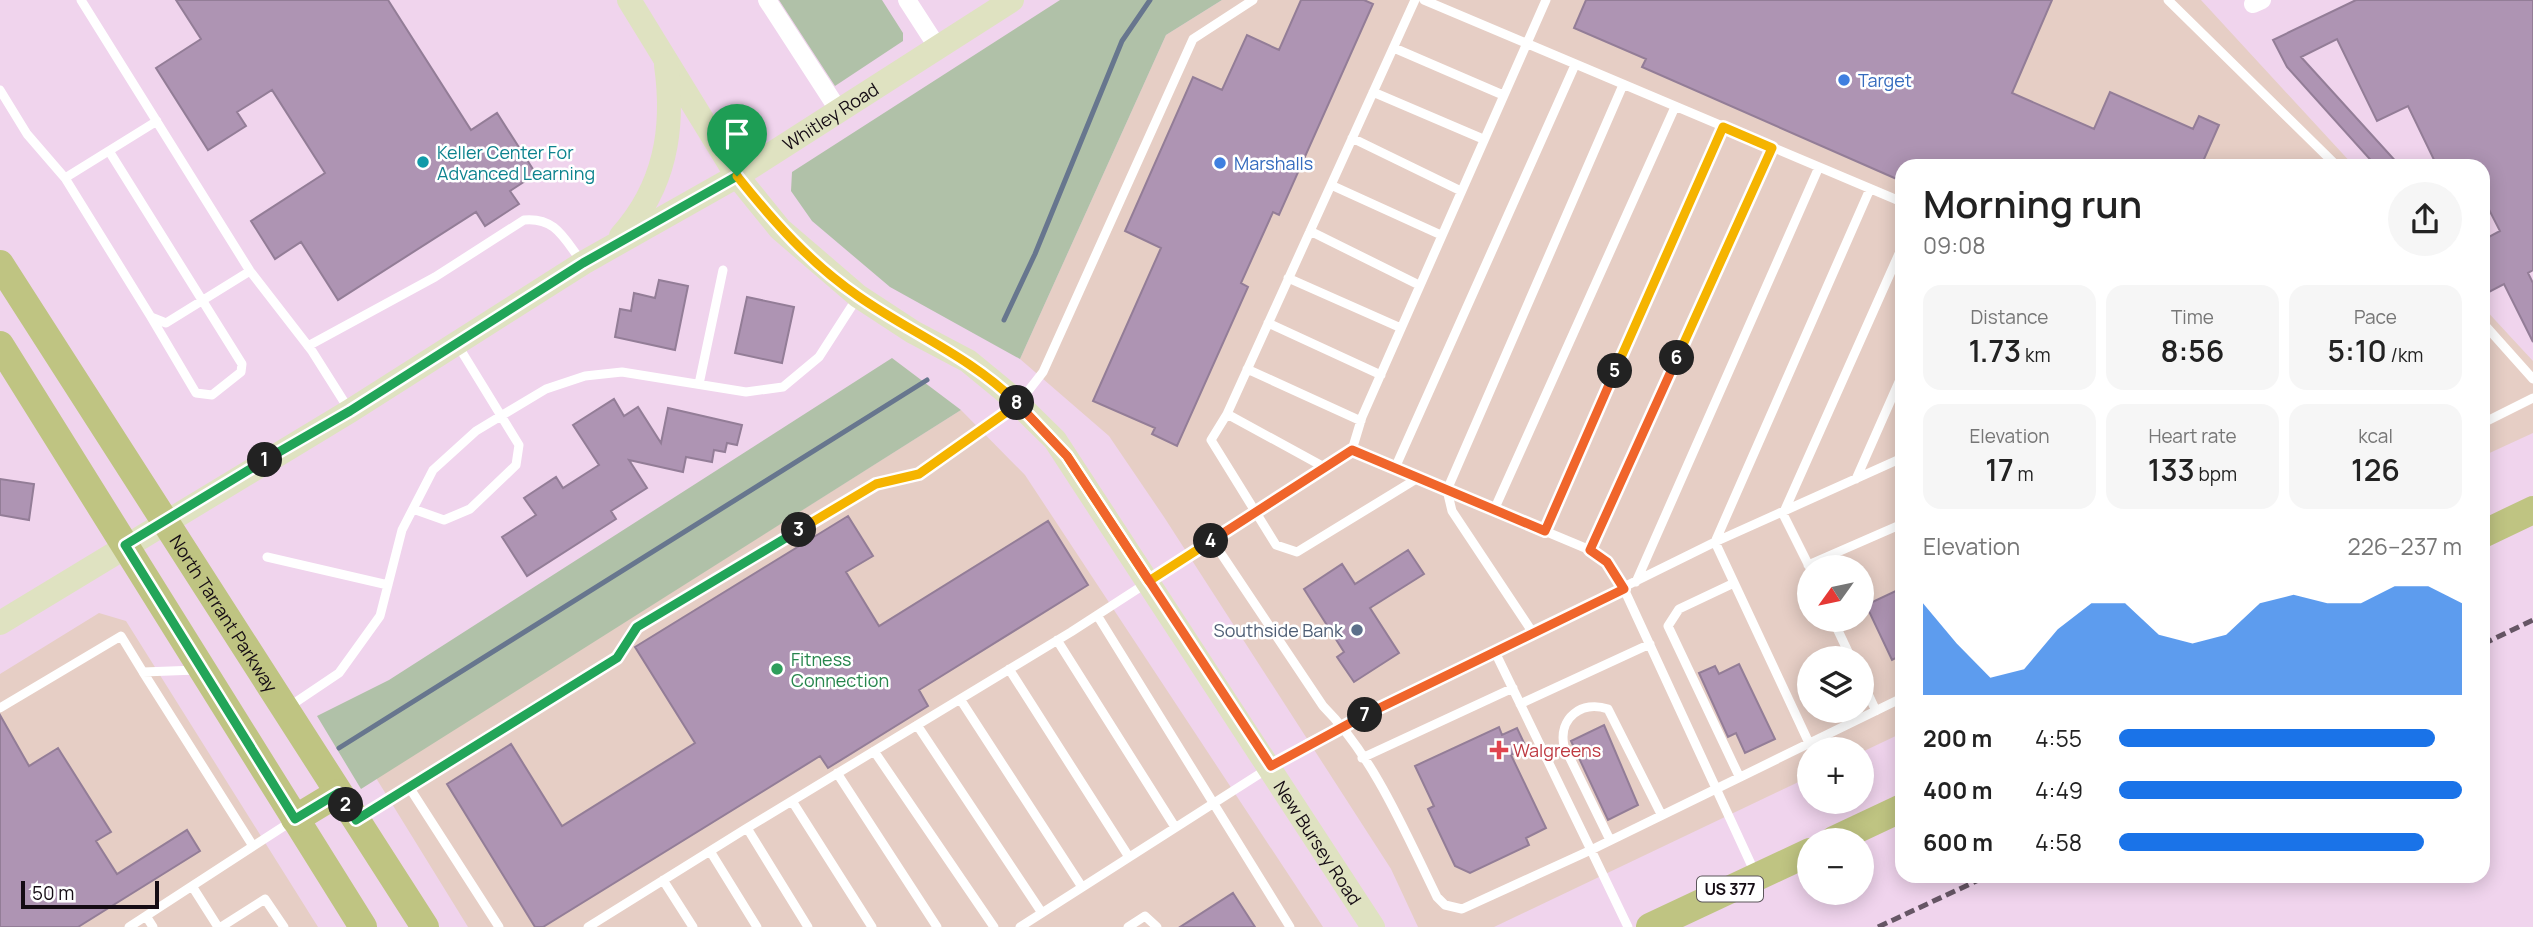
<!DOCTYPE html>
<meta charset="utf-8">
<style>
:root{--surface:#fff;--page:#f6f6f6;--text:#222;--muted:#767676;--accent:#1a73e8}
body{margin:0;font-family:Manrope,sans-serif;background:var(--page);color:var(--text);height:100vh;display:flex;flex-direction:column;font-size:26px;white-space:nowrap}
*{box-sizing:border-box;margin:0}
p{font-size:23px;color:var(--muted)}
.icon{flex:none;width:38px;height:38px;fill:none;stroke:currentColor;stroke-width:2;stroke-linecap:round;stroke-linejoin:round}
.map{position:relative;flex:1;overflow:hidden}
.side{position:absolute;left:1895px;top:159px;width:595px;height:724px;display:flex;flex-direction:column;background:var(--surface);border-radius:21px;box-shadow:0 4px 18px #0003}
.side>*{flex:none}
.needle{width:46px;rotate:237deg}
.buttons{position:absolute;left:1797px;top:555px;display:grid;gap:14px}
.buttons a{display:grid;place-items:center;width:77px;height:77px;border-radius:50%;background:var(--surface);box-shadow:0 4px 18px #0003;font-size:35px}
.scale{position:absolute;left:21px;bottom:18px;width:138px;box-sizing:border-box;padding-left:7px;border:4px solid #150c14;border-top:0;font-size:19px;line-height:24px;white-space:nowrap;color:#150c14;-webkit-text-stroke:5px #fff;paint-order:stroke}
.pin{position:absolute;display:grid;place-items:center;width:60px;height:60px;color:#fff;margin:-72px -30px;border-radius:50% 50% 50% 0;rotate:-45deg;box-shadow:0 0 7px #0007}
.pin .icon{rotate:45deg}
.km{position:absolute;width:35px;height:35px;margin:-18px;border-radius:50%;background:#222;color:#fff;font-size:19px;line-height:35px;text-align:center}
.round{display:grid;place-items:center;flex:none;width:74px;height:74px;border-radius:37px;background:var(--page)}
.summary{display:flex;align-items:center;justify-content:space-between;height:119px;padding:0 28px}
h1{font-size:38px;font-weight:600;line-height:52px}
.stats{display:grid;grid-template-columns:repeat(3,1fr);gap:10px;height:119px;padding:7px 28px}
.stats div{display:grid;align-content:center;border-radius:18px;background:var(--page);text-align:center}
.stats b{font-size:30px;font-weight:600}
.stats small{font-size:19px;font-weight:400}
.stats p{font-size:19px}
.chart{height:196px;padding:14px 28px}
.chart p{display:flex;justify-content:space-between}
.chart svg{width:100%;height:126px;margin-top:7px;fill:var(--accent);opacity:.7}
ul{padding:0 28px;list-style:none;font-size:23px}
li{display:grid;grid-template-columns:112px 84px 1fr;align-items:center;height:52px}
li i{height:18px;border-radius:9px;background:var(--accent)}
.map>svg:first-child{display:block}
.commercial{fill:#e6cec5;fill-rule:evenodd}
.green{fill:#b0c1a8}
.lines{fill:none;stroke-linecap:round;stroke-linejoin:round}
.stream{stroke:#67768e;stroke-width:5}
.building{fill:#ae94b3;stroke:#937d97;stroke-width:2}
.lane{stroke:#fff;stroke-width:9}
.street{stroke:#fff;stroke-width:18}
.secondary{stroke:#dfe2c1;stroke-width:24}
.primary{stroke:#bfc482;stroke-width:28}
.rail{stroke:#665665;stroke-width:5;stroke-dasharray:10 5;stroke-linecap:butt}
.split-1-casing{stroke:#fff;stroke-width:14}
.split-2-casing{stroke:#fff;stroke-width:14}
.split-3-casing{stroke:#fff;stroke-width:14}
.split-4-casing{stroke:#fff;stroke-width:14}
.split-5-casing{stroke:#fff;stroke-width:14}
.split-6-casing{stroke:#fff;stroke-width:14}
.split-7-casing{stroke:#fff;stroke-width:14}
.split-8-casing{stroke:#fff;stroke-width:14}
.split-9-casing{stroke:#fff;stroke-width:14}
.split-1{stroke:#22a559;stroke-width:9}
.split-2{stroke:#22a559;stroke-width:9}
.split-3{stroke:#22a559;stroke-width:9}
.split-4{stroke:#f5b400;stroke-width:9}
.split-5{stroke:#f0652b;stroke-width:9}
.split-6{stroke:#f5b400;stroke-width:9}
.split-7{stroke:#f0652b;stroke-width:9}
.split-8{stroke:#f0652b;stroke-width:9}
.split-9{stroke:#f5b400;stroke-width:9}
.shop-dot{fill:#3f7fe0;stroke:#fff;stroke-width:2.5}
.culture-dot{fill:#0f9aa8;stroke:#fff;stroke-width:2.5}
.service-dot{fill:#5c6f8a;stroke:#fff;stroke-width:2.5}
.leisure-dot{fill:#2e9e5b;stroke:#fff;stroke-width:2.5}
.health-dot{fill:#e0444e;stroke:#fff;stroke-width:2.5}
.labels{text-anchor:middle;dominant-baseline:central;stroke-width:5;stroke-linejoin:round;paint-order:stroke}
.shield{fill:#fff;stroke:#5b555a;stroke-width:2}
.shield-label{font-size:16px;font-weight:bold;fill:#150c14}
.shop-label{font-size:18px;fill:#366cbe;stroke:#fff;text-anchor:start}
.street-label{font-size:18px;fill:#150c14;stroke:#fff}
.culture-label{font-size:18px;fill:#0d838f;stroke:#fff;text-anchor:start}
.service-label{font-size:18px;fill:#4e5e75;stroke:#fff;text-anchor:end}
.leisure-label{font-size:18px;fill:#27864d;stroke:#fff;text-anchor:start}
.health-label{font-size:18px;fill:#be3a42;stroke:#fff;text-anchor:start}
</style>
<div class="map">
<svg width="2533" height="927" viewBox="0 0 2533 927">
<rect width="100%" height="100%" fill="#f0d4ed"/>
<path class="commercial" d="M1222,0H2201L2354,166H1902V733L1862,752V749H1810L1809,777L1494,927H1418L1391,869L1164,517L1109,436L1020,359L1166,35ZM1810,567H1862V620H1810ZM1810,658H1862V710H1810Z
M2483,307L2533,361V433L2483,456Z
M961,410L1025,475L1323,927H468L376,778Z
M99,613L126,621L318,927H0V674Z"/>
<path class="green" d="M779,0H882L903,33V41L835,86Z
M1060,0H1222L1166,35L1020,359L890,287L812,221L791,191L792,172Z
M892,358L961,410L361,789L317,716L389,680Z"/>
<g class="lines">
<path class="stream" d="M1004,320L1035,254L1122,41L1150,0
M339,748L927,380"/>
</g>
<path class="building" d="M176,0H388L471,130L497,113L536,174L510,191L519,204L485,226L476,212L338,300L301,242L275,259L251,221L325,173L272,90L237,112L246,126L208,150L156,68L201,39Z
M1301,0H1364L1373,4L1279,215L1273,212L1241,283L1248,287L1177,446L1152,434L1155,428L1093,401L1161,248L1125,231L1193,77L1222,90L1247,35L1279,50Z
M1586,0H2052L2012,93L2094,129L2110,92L2193,129L2199,116L2219,125L2201,166H1902L1899,180L1642,67L1646,59L1574,28Z
M2356,0H2533V270L2528,273L2533,283V342L2504,284L2483,295V240L2500,231L2483,198V166H2437L2408,106L2377,121L2337,39L2301,57L2400,166H2376L2287,67L2273,40Z
M659,280L688,286L675,350L615,337L620,309L631,311L634,293L655,298Z
M747,297L794,307L782,363L735,353Z
M614,399L624,416L638,407L661,443L668,408L742,425L737,445L727,443L725,452L714,450L712,462L686,457L683,472L629,460L647,488L611,511L616,519L527,576L502,537L536,515L524,498L556,477L563,488L599,465L573,425Z
M0,479L34,484L29,520L0,515Z
M848,516L873,556L846,572L879,626L1048,521L1088,585L919,690L928,706L828,768L820,756L543,927H535L447,784L511,744L562,826L695,743L635,647Z
M1408,550L1424,574L1370,608L1399,653L1354,682L1337,657L1344,652L1304,589L1342,564L1355,584Z
M1902,588V655L1892,660L1866,605Z
M1739,664L1775,739L1745,753L1736,733L1728,737L1699,673L1715,666L1719,674Z
M0,715L29,766L58,748L111,832L96,841L117,874L187,830L200,851L78,927H0Z
M1604,725L1638,805L1608,820L1571,741Z
M1499,727L1502,735L1517,728L1526,747L1511,755L1546,828L1526,838L1529,845L1470,873L1455,866L1428,809L1434,806L1415,766Z
M1233,893L1255,927H1180Z"/>
<g class="lines">
<path class="lane" d="M81,0L250,271L312,351L348,408
M1424,0L1902,202
M2168,0L2337,166
M1394,48L1503,95
M0,90L27,134L65,178
M1373,92L1483,139
M157,121L65,178L151,317L166,323L250,271
M1352,138L1461,191
M109,151L242,364L241,372L212,395L196,393L151,317
M1331,185L1441,235
M1310,231L1419,285
M1288,278L1401,328
M1268,323L1381,375
M2483,323L2533,379
M308,346L435,277L524,220C556,217 564,239 582,262
M1247,369L1361,421
M699,384L723,270
M1227,414L1415,0
M2483,423L2533,398
M1352,450L1362,417L1546,0
M1324,467L1227,414L1211,440L1276,545L1297,552L1418,478
M1395,468L1575,65
M1856,479L1902,375
M413,509L444,520L470,509L516,465L519,445L457,344
M1494,510L1675,107
M1545,531L1723,127
M1212,540L1323,706C1374,757 1405,832 1437,897L1445,905L1462,909L1591,850L1628,927
M1590,550L1772,148
M267,557L388,585
M1808,565L1902,524
M1810,568L1783,514L1902,247
M1636,582L1819,167
M1734,583L1679,609L1668,626L1739,776
M1097,615L1290,927
M1833,620L1851,658
M1533,633L1452,511L1447,490L1623,85
M1057,640L1175,827
M1495,652L1591,850L1902,698
M1009,669L1129,857
M143,672L253,846
M1862,681L1876,711
M960,699L1082,887
M1520,704L1650,644
M0,708L121,636L143,672L197,670
M287,708L339,673L380,616L402,530L433,470L476,431L546,389L585,376L622,372L746,392L783,387L819,357L857,298
M917,725L1042,913
M1809,743L1715,542L1870,189
M874,751L994,927
M1362,758L1513,688
M837,773L937,927
M409,787L617,658L637,627L875,484L919,474L1018,404L1043,372L1193,39L1253,0
M792,801L872,927
M359,818L409,787L499,927
M747,828L1071,632L1352,450L1590,550L1607,562L1624,589L1756,875
M1610,840L1564,746C1558,718 1582,700 1608,709L1661,814
M710,851L757,927
M663,880L693,927
M192,886L218,927
M146,916L153,927
M129,927L292,821
M221,927L265,899L284,927
M588,927L747,828L808,927
M1020,927L1308,743L1715,542L1902,458
M1128,927L1145,916L1157,927"/>
<path class="street" d="M767,0L839,111
M907,0L938,48
M2253,4L2262,0"/>
<g class="secondary">
<path id="s1" d="M629,0L737,176L780,229L858,296L913,332L968,361L1007,393L1055,440L1373,927"/>
<path d="M621,236C665,187 675,129 666,65"/>
<path id="s2" d="M0,623L350,411L583,263L737,176L1012,0"/>
</g>
<g class="primary">
<path id="s3" d="M0,264L425,927"/>
<path d="M0,345L363,927"/>
<path d="M2483,534L2533,510"/>
<path d="M295,819L338,793"/>
<path d="M1834,840L1902,808"/>
<path d="M1650,927L1810,852"/>
</g>
<path class="rail" d="M2483,644L2533,620
M1878,927L1985,877"/>
</g>
<g class="lines">
<g class="split-1-casing">
<path id="split-1" d="M265,460L350,411L583,263L737,176"/>
</g>
<g class="split-2-casing">
<path id="split-2" d="M265,460L125,545L295,819L338,793L346,805"/>
</g>
<g class="split-3-casing">
<path id="split-3" d="M346,805L356,820L617,658L637,627L799,530"/>
</g>
<g class="split-4-casing">
<path id="split-4" d="M799,530L876,484L919,474L1018,404L1067,456L1149,581L1211,541"/>
</g>
<g class="split-5-casing">
<path id="split-5" d="M1211,541L1352,450L1545,531L1615,371"/>
</g>
<g class="split-6-casing">
<path id="split-6" d="M1615,371L1723,127L1772,148L1677,358"/>
</g>
<g class="split-7-casing">
<path id="split-7" d="M1365,715L1624,589L1607,562L1590,550L1677,358"/>
</g>
<g class="split-8-casing">
<path id="split-8" d="M1017,403L1067,456L1271,766L1365,715"/>
</g>
<g class="split-9-casing">
<path id="split-9" d="M737,176C773,221 810,263 858,296C911,333 971,357 1017,403"/>
</g>
<use href="#split-1" class="split-1"/>
<use href="#split-2" class="split-2"/>
<use href="#split-3" class="split-3"/>
<use href="#split-4" class="split-4"/>
<use href="#split-5" class="split-5"/>
<use href="#split-6" class="split-6"/>
<use href="#split-7" class="split-7"/>
<use href="#split-8" class="split-8"/>
<use href="#split-9" class="split-9"/>
</g>
<g class="shop-dot">
<circle cx="1844" cy="80" r="7"/>
<circle cx="1220" cy="163" r="7"/>
</g>
<circle class="culture-dot" cx="423" cy="162" r="7"/>
<circle class="service-dot" cx="1357" cy="630" r="7"/>
<circle class="leisure-dot" cx="777" cy="669" r="7"/>
<path class="health-dot" d="M1495.5 739.5h7v7h7v7h-7v7h-7v-7h-7v-7h7z"/>
<g class="labels">
<rect class="shield" x="1697" y="876.5" width="66" height="25" rx="5"/>
<g class="shield-label">
<text x="1730" y="889">US 377</text>
</g>
<g class="shop-label">
<text x="1858" y="80">Target</text>
<text x="1234" y="163">Marshalls</text>
</g>
<g class="street-label">
<text stroke="none"><textPath href="#s2" startOffset="973">Whitley Road</textPath></text>
<text stroke="none"><textPath href="#s3" startOffset="415">North Tarrant Parkway</textPath></text>
<text stroke="none"><textPath href="#s1" startOffset="1104">New Bursey Road</textPath></text>
</g>
<g class="culture-label">
<text x="437" y="152">Keller Center For<tspan x="437" dy="21">Advanced Learning</tspan></text>
</g>
<g class="service-label">
<text x="1343" y="630">Southside Bank</text>
</g>
<g class="leisure-label">
<text x="791" y="659">Fitness<tspan x="791" dy="21">Connection</tspan></text>
</g>
<g class="health-label">
<text x="1513" y="750">Walgreens</text>
</g>
</g>
</svg>
<div class="buttons">
<a><svg class="needle" viewBox="-14 -14 28 28"><path d="M0-13l5 13h-10z" fill="#e53935"/><path d="M0 13l5-13h-10z" fill="#767676"/></svg></a>
<a><svg class="icon" aria-label="layers" viewBox="0 0 24 24"><path d="M12 4l9 5-9 5-9-5zM3 14l9 5 9-5"/></svg></a>
<a>+</a>
<a>−</a>
</div>
<div class="scale">50 m</div>
<div class="pin" style="left:737px;top:176px;background:#1e9e55"><svg class="icon" aria-label="arrive" viewBox="0 0 24 24"><path d="M6 21V4h12l-3 4 3 4H6"/></svg></div>
<b class="km" style="left:265px;top:460px">1</b>
<b class="km" style="left:346px;top:805px">2</b>
<b class="km" style="left:799px;top:530px">3</b>
<b class="km" style="left:1211px;top:541px">4</b>
<b class="km" style="left:1615px;top:371px">5</b>
<b class="km" style="left:1677px;top:358px">6</b>
<b class="km" style="left:1365px;top:715px">7</b>
<b class="km" style="left:1017px;top:403px">8</b>
<section class="side">
<div class="summary"><div><h1>Morning run</h1><p>09:08</p></div><a class="round"><svg class="icon" aria-label="share" viewBox="0 0 24 24"><path d="M12 15V3M7 8l5-5 5 5M5 13v7h14v-7"/></svg></a></div>
<div class="stats">
<div><p>Distance</p><b>1.73<small> km</small></b></div>
<div><p>Time</p><b>8:56</b></div>
<div><p>Pace</p><b>5:10<small> /km</small></b></div>
</div>
<div class="stats">
<div><p>Elevation</p><b>17<small> m</small></b></div>
<div><p>Heart rate</p><b>133<small> bpm</small></b></div>
<div><p>kcal</p><b>126</b></div>
</div>
<div class="chart"><p><span>Elevation</span>226–237 m</p>
<svg viewBox="0 0 160 44" preserveAspectRatio="none"><path d="M0 44V12L10 26L20 38L30 35L40 21L50 12L60 12L70 23L80 26L90 23L100 12L110 9L120 12L130 12L140 6L150 6L160 12V44z"/></svg>
</div>
<ul>
<li><b>200 m</b>4:55<i style="width:92%"></i></li>
<li><b>400 m</b>4:49<i style="width:100%"></i></li>
<li><b>600 m</b>4:58<i style="width:89%"></i></li>
</ul>
</section>
</div>
